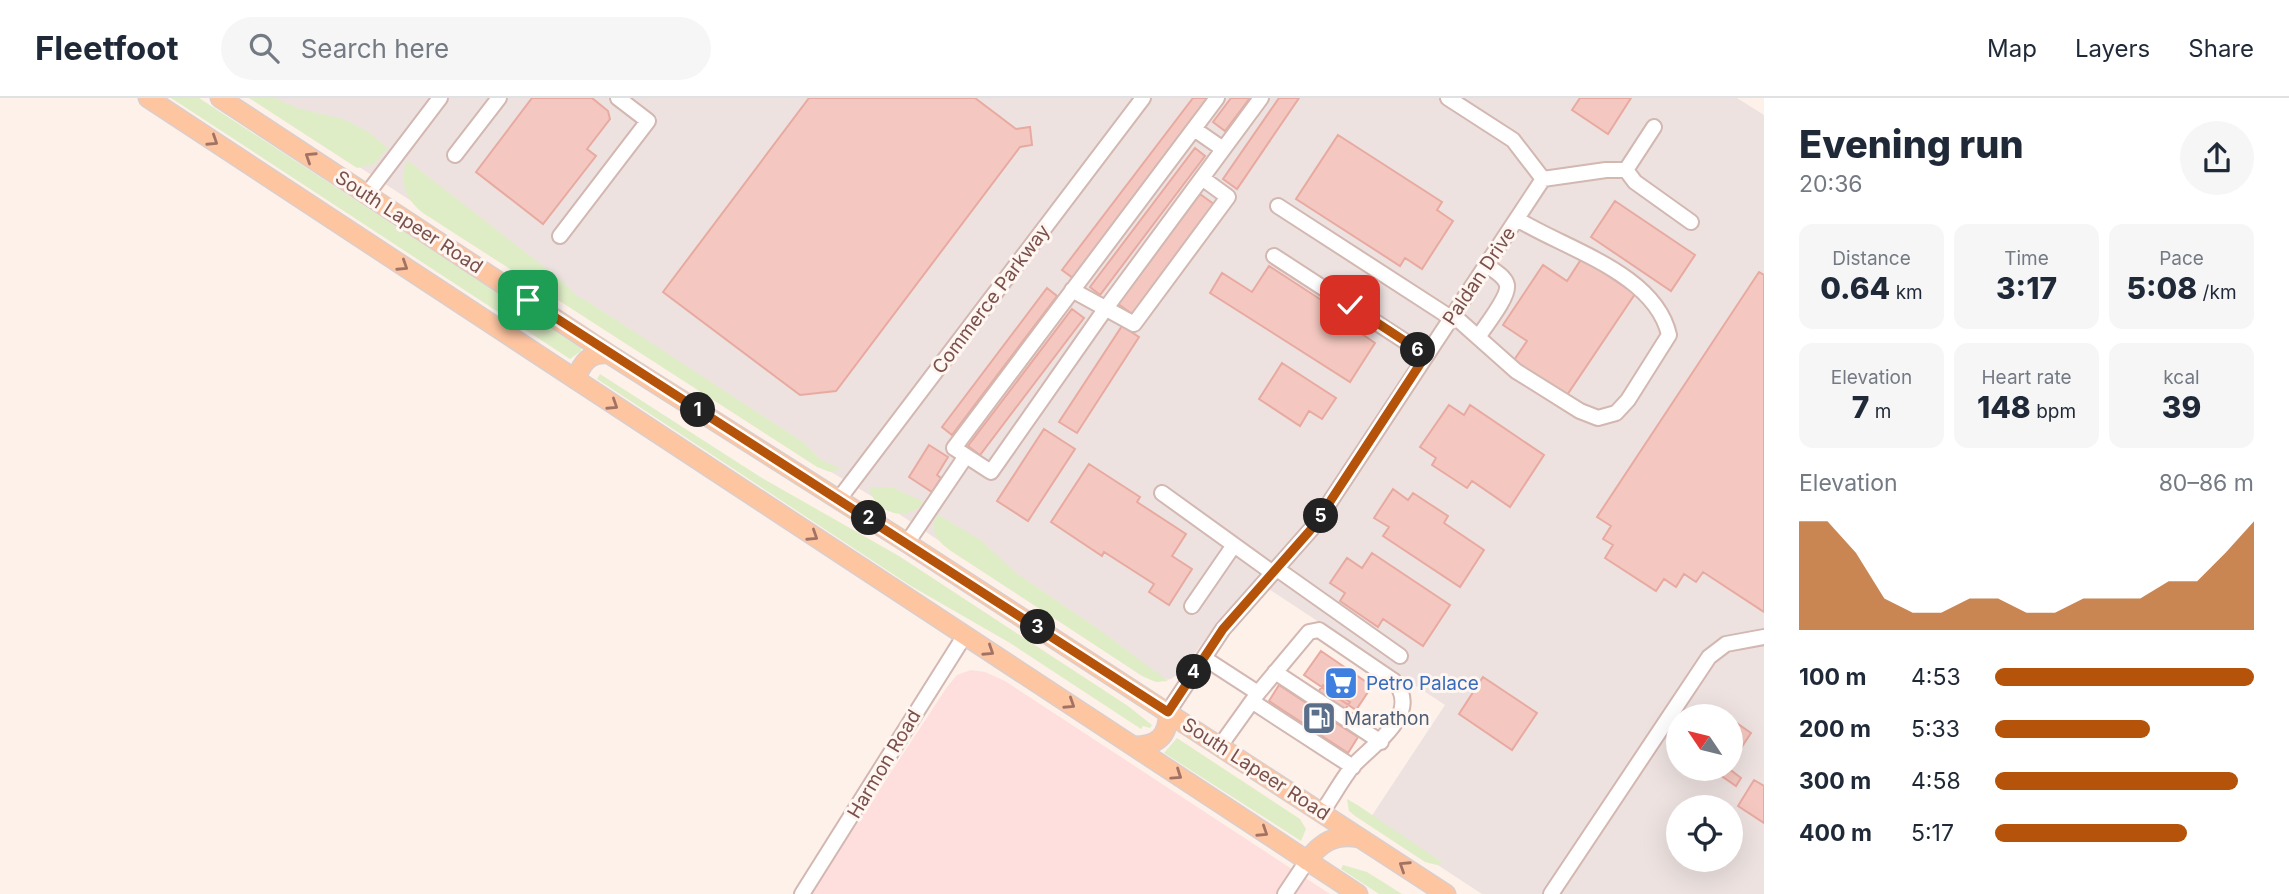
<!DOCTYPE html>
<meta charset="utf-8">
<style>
:root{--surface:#fff;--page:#f6f6f7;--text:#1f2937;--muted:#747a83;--line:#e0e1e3;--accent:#b45309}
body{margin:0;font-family:Inter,sans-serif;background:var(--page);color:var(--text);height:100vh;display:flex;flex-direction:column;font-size:26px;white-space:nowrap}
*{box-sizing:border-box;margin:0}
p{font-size:23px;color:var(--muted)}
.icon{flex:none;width:38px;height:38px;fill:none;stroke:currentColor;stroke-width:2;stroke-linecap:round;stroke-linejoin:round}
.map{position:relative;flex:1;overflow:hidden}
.drawer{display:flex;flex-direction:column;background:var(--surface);width:525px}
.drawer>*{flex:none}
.needle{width:46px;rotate:305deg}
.fabs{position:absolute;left:1666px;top:606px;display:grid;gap:14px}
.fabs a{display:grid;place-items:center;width:77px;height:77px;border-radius:50%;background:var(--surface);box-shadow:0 7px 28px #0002;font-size:35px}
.pin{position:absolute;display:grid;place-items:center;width:60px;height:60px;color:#fff;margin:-30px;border-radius:14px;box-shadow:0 4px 10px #0006}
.km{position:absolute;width:35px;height:35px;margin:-18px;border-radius:50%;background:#222;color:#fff;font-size:19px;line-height:35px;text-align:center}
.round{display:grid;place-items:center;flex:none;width:74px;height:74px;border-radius:37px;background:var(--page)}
.head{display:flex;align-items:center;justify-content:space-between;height:119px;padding:0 35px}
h1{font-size:38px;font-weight:800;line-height:52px}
.figures{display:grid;grid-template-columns:repeat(3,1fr);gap:10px;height:119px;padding:7px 35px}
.figures div{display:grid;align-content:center;border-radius:14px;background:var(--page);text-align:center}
.figures b{font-size:30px;font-weight:800}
.figures small{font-size:19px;font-weight:400}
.figures p{font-size:19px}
.chart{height:196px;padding:14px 35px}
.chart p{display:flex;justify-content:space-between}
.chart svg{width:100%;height:126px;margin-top:7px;fill:var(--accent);opacity:.7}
ul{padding:0 35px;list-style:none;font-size:23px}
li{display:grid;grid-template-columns:112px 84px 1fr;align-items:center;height:52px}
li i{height:18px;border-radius:9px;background:var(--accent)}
header{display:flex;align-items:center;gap:42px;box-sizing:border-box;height:98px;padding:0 35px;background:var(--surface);border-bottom:2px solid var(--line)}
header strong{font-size:33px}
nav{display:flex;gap:38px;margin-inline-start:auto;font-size:24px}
.search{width:490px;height:63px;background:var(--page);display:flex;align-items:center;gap:18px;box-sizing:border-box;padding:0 24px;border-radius:38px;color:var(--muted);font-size:26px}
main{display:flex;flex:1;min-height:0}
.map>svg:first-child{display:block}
.commercial{fill:#fedfdd}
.industrial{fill:#ede2e0;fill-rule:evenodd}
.green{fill:#dfedc7}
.building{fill:#f4c8c0;stroke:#e8aaa0;stroke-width:2}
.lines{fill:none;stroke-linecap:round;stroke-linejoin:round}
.minor-casing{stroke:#d3b7b1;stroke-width:18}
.major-casing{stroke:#dacecd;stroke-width:21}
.minor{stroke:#fff;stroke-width:14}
.major{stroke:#fec5a1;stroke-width:18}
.oneway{stroke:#a27365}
.route-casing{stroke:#fff;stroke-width:14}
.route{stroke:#b45309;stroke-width:9}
.labels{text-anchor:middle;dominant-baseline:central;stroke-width:6;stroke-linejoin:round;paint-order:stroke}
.street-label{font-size:19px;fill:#7a504b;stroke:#fff6f1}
.shop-label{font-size:19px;fill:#366cbe;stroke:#fff6f1;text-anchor:start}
.service-label{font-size:19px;fill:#4e5e75;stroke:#fff6f1;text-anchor:start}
</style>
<header>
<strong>Fleetfoot</strong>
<div class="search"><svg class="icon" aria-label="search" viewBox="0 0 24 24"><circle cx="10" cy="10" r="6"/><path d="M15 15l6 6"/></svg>Search here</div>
<nav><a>Map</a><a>Layers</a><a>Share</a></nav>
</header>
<main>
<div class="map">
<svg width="1764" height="796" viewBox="0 0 1764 796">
<rect width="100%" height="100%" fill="#fdf1ea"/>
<path class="commercial" d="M971,572L985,574L1005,583L1330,796H811L947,589L957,577Z"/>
<path class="industrial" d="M254,0H1737L1764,17V796H1482L1369,722L1445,607L1255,482L1218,524L1181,574L1171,581L1159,583L1142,578L878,402L759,331ZM1678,618H1731V670H1678ZM1678,709H1731V761H1678Z"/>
<path class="green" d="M171,0H199L564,238L581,250V253L570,261Z
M249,0H275L297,10L343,21L367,33L388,50L374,66L357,70Z
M407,62L561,182L578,199L587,203L803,344L821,362L842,371L830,374L817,369L423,115C405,101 399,84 407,62Z
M600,276L762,380L899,458L1128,608L1152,627L1150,630L1143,628L1141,631L1010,545L911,488L597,281Z
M869,389H892L924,404C908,426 874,415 869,389Z
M937,416L982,443L1016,475L1097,530L1168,583L1156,584L1144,579L954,455C939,445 928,435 937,416Z
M1177,640L1300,721L1306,731L1301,743L1164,655Z
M1347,701L1359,708L1443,765L1437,767L1425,764L1355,718L1349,713Z
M1343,767L1367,774L1402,796H1379L1341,771Z"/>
<path class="building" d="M532,0H592L608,13L610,21L587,51L596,58L543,126L476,74Z
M809,0H975L1016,31L1030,29L1032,47L1020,49L836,293L800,297L663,194Z
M1193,0H1210L1073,180L1062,172Z
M1231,0H1250L1225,33L1213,24Z
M1279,0H1299L1237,91L1223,81Z
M1580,0H1631L1608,36L1572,12Z
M1338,37L1442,104L1437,112L1453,123L1422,171L1405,160L1400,168L1296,101Z
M1195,50L1205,58L1100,197L1090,189Z
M1200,96L1215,107L1132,216L1117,205Z
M1615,103L1695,157L1671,193L1591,139Z
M1582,160L1635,196L1565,300L1512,265L1527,243L1503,227L1543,167L1567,183Z
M1269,168L1352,222L1349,227L1375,245L1350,284L1210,195L1222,175L1252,194Z
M1759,174L1764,177V514L1703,474L1696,484L1684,476L1676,489L1664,481L1656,493L1605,460L1613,447L1603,441L1611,428L1597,419Z
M1047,190L1057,198L952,337L942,329Z
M1072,211L1084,220L980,357L968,348Z
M1122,228L1139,239L1077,335L1059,324Z
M1282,265L1336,300L1322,321L1309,313L1300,328L1259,301Z
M1449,307L1464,317L1470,307L1544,357L1510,409L1472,383L1467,390L1432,367L1436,360L1420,349Z
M1044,331L1075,351L1028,423L997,403Z
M929,347L948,359L937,377L941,380L932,394L909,379Z
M1089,366L1140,399L1137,404L1186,436L1172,458L1192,471L1169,507L1149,494L1154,486L1104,454L1102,458L1051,424Z
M1393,391L1408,402L1413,395L1448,418L1444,425L1484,452L1460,489L1383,438L1389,429L1374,420Z
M1372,455L1450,507L1423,548L1383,521L1378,529L1340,503L1345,495L1330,485L1347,460L1362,470Z
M1321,553L1372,588L1356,612L1304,577Z
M1483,579L1537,615L1512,652L1459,616Z
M1279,587L1309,607L1323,587L1350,604L1336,625L1358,639L1348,655L1269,603Z
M1731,621L1751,635L1731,665Z
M1710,670H1728L1741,680L1736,688Z
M1754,682L1764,688V725L1738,708Z"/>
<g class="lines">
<g class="minor-casing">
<path id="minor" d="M1217,0L954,350L991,374L1106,210L1261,0
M1448,0L1513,42L1543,81
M1194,31L1223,51
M455,57L499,0
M1626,72L1635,84L1691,124
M1543,81L1606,72H1626L1654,29
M367,96L440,0
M1278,108L1451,220
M560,138L648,23L618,0
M1274,158L1426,257
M1072,192L1134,226L1228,99L1202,80
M1453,217L1516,273L1580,313L1598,320L1616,315L1628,302L1669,237C1655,175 1565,151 1517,121
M1479,238C1486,227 1509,199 1507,187C1505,178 1493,172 1486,167
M1162,395L1273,475
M839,401L1143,0
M907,445L966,358
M1277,471L1400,558
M1192,508L1234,447
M1204,560L1258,595
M1275,574L1381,644
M1253,604L1353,669
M1168,614L1223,531L1314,428L1543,81
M1220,648L1258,595L1309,534L1319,532L1394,583C1423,617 1371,647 1352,669C1341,683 1332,700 1322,714
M802,796L965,537
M1285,796L1307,763
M1551,796L1709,559L1726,546L1764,539"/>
</g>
<g class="major-casing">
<path id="major" d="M148,0L1358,796
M220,0L609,256L907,445L1446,796
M576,282C581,265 590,254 609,256
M1134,648C1157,648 1169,638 1168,614
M1307,763C1320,745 1335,735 1359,740"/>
</g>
<use href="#minor" class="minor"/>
<use href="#major" class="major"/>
</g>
<defs><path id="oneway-chevron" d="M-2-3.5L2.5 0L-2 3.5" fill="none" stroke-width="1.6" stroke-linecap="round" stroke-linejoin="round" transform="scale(1.75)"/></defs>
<g class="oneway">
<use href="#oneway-chevron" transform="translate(213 43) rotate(33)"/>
<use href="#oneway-chevron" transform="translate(310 59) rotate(-147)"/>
<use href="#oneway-chevron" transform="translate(403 168) rotate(33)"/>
<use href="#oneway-chevron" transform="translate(613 307) rotate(33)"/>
<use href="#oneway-chevron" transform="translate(813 438) rotate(33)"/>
<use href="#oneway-chevron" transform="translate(989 553) rotate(33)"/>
<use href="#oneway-chevron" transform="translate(1070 606) rotate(33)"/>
<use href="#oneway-chevron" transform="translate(1177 677) rotate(34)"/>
<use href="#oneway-chevron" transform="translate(1263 734) rotate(33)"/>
<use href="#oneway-chevron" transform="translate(1404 768) rotate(-147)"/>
</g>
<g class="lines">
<g class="route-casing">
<path id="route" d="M528,202L1168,614L1223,531L1314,428L1426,257L1350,207"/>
</g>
<use href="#route" class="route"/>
</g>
<defs>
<g id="supermarket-square" transform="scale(1.75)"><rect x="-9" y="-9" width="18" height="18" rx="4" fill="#3f7fe0" stroke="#fff6f1"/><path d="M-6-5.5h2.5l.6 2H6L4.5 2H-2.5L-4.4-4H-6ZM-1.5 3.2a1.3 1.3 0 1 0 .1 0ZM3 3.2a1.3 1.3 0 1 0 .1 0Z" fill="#fff"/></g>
<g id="fuel-square" transform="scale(1.75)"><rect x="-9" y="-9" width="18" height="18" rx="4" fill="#5c6f8a" stroke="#fff6f1"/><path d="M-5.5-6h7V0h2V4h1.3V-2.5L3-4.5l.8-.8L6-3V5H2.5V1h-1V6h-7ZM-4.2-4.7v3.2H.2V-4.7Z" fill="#fff"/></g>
</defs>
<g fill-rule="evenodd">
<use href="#supermarket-square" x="1341" y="585"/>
<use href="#fuel-square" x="1319" y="620"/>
</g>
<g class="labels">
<g class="street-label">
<text transform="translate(409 124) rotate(33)">South Lapeer Road</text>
<text transform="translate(1479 178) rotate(-56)">Paldan Drive</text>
<text transform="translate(991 201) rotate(-53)">Commerce Parkway</text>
<text transform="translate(884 666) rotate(-59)">Harmon Road</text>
<text transform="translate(1256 671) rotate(33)">South Lapeer Road</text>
</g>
<g class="shop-label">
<text x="1366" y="585">Petro Palace</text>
</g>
<g class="service-label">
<text x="1344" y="620">Marathon</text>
</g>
</g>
</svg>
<div class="fabs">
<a><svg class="needle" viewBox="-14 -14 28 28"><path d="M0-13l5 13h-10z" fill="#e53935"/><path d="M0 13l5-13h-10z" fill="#747a83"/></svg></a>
<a><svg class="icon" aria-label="locate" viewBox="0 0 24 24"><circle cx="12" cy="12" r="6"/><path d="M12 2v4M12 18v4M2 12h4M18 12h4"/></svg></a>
</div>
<div class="pin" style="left:528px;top:202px;background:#1e9e55"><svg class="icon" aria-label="arrive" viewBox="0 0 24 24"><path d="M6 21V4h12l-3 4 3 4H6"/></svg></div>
<div class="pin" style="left:1350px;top:207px;background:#d93025"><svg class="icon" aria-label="check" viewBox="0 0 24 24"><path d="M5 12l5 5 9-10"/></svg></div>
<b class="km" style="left:698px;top:312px">1</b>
<b class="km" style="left:869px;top:420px">2</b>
<b class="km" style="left:1038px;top:529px">3</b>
<b class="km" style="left:1194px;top:574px">4</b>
<b class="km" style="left:1321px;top:418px">5</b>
<b class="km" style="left:1418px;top:252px">6</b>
</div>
<section class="drawer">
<div class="head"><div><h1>Evening run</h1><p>20:36</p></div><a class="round"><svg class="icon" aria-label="share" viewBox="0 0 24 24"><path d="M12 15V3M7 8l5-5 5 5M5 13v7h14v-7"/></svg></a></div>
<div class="figures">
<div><p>Distance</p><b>0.64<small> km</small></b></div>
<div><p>Time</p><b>3:17</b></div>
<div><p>Pace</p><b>5:08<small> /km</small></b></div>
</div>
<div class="figures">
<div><p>Elevation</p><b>7<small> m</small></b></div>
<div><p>Heart rate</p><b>148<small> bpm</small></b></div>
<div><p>kcal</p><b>39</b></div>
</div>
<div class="chart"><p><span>Elevation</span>80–86 m</p>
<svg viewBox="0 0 160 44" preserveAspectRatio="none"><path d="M0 44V6L10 6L20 17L30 33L40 38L50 38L60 33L70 33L80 38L90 38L100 33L110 33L120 33L130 27L140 27L150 17L160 6V44z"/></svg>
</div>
<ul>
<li><b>100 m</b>4:53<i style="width:100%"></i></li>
<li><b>200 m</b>5:33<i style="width:60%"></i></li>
<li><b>300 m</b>4:58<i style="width:94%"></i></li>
<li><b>400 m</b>5:17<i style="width:74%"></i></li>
</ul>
</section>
</main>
